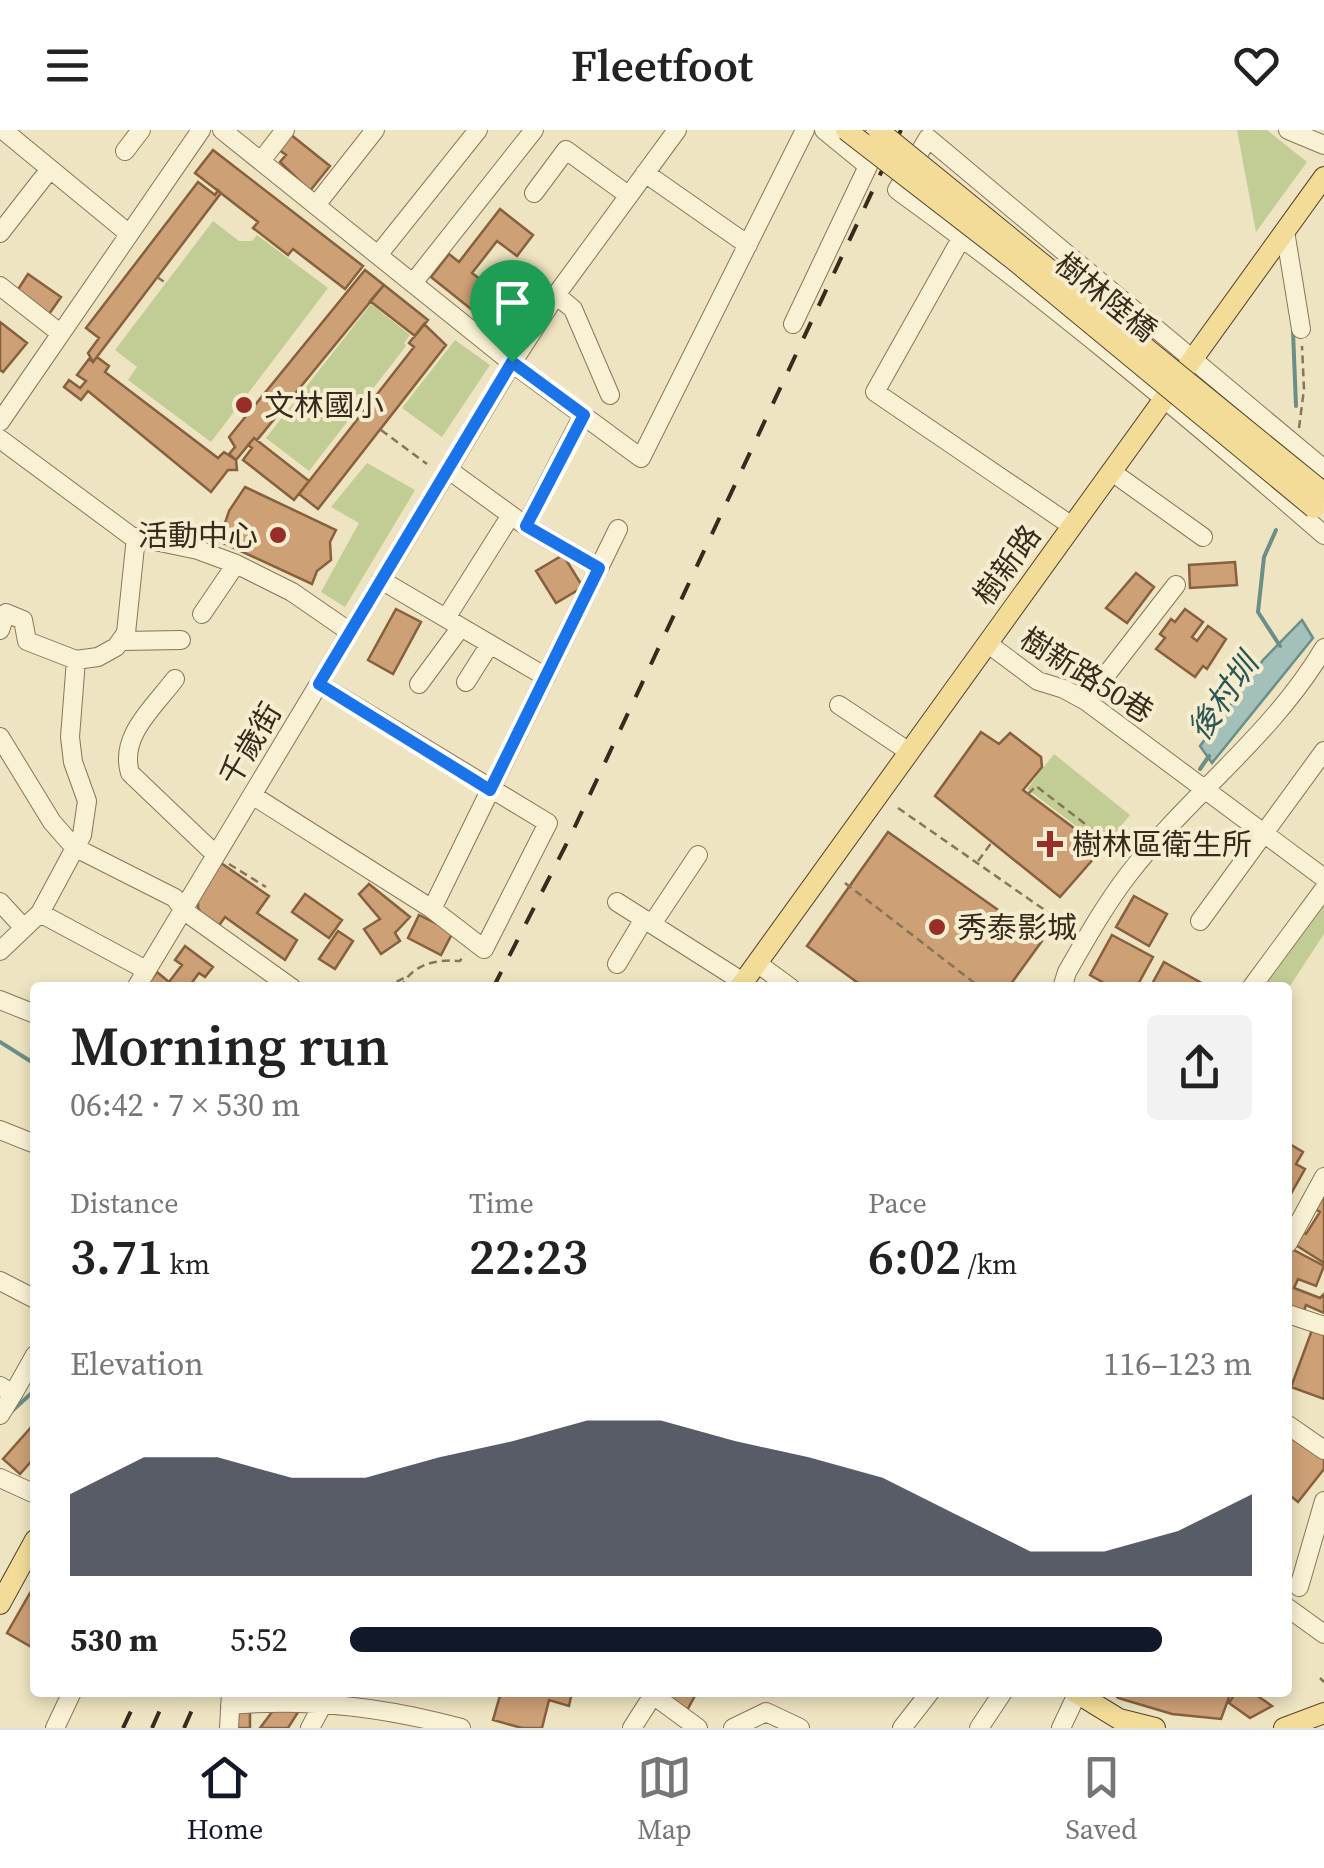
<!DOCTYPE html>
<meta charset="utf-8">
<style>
:root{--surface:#fff;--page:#f2f2f2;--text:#222;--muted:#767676;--line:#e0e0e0;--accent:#111827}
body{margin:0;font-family:"Source Serif 4","Noto Sans TC",serif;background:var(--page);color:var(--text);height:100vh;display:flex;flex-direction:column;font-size:38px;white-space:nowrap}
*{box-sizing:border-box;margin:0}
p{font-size:32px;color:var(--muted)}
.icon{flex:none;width:55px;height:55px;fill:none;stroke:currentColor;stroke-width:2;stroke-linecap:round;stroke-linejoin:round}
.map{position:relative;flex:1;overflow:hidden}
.side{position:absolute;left:30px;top:852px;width:1262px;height:715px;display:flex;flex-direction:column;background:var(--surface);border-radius:10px;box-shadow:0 5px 15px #0003}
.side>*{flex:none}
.pin{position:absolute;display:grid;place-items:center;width:85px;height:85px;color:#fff;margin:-102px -42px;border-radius:50% 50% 50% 0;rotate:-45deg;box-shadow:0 0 10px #0007}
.pin .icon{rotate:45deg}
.round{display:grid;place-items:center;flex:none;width:105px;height:105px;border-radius:10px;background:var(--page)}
.summary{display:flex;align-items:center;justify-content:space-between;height:170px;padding:0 40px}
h1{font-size:55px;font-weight:600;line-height:75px}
.stats{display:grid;grid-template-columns:repeat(3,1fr);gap:15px;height:170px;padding:10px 40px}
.stats div{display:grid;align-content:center}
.stats b{font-size:50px;font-weight:600}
.stats small{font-size:28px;font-weight:400}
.stats p{font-size:28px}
.chart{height:280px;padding:20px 40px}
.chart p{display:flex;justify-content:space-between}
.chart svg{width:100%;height:180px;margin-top:10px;fill:var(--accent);opacity:.7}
ul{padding:0 40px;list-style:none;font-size:32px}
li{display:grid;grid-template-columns:160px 120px 1fr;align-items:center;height:75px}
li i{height:25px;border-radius:12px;background:var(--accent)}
header{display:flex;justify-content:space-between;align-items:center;height:130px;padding:0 40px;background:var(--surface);font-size:45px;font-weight:600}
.dock{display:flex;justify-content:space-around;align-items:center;height:140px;border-top:2px solid var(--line);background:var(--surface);font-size:28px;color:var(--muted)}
.dock a{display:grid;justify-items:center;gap:5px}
.dock .active{color:var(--accent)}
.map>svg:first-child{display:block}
.green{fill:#c2cc95}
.water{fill:#a3c0ba;stroke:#6b8e88;stroke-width:2.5}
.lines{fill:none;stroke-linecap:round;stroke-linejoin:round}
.stream{stroke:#6b8e88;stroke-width:4}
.building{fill:#cda076;stroke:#87603e;stroke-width:2.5}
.minor-casing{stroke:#887558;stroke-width:20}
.major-casing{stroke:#55422d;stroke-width:22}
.path{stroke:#887558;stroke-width:2.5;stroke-dasharray:8 5;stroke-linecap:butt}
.minor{stroke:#f9f1d4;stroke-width:18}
.major{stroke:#f2dc97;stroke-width:20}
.rail{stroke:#372b1d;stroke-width:4;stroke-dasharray:18 18;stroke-linecap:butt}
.major-bridge-casing{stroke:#55422d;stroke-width:22;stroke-linecap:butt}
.major-bridge{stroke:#f2dc97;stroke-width:20}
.route-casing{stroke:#fff;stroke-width:20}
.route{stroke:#1a73e8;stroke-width:12}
.poi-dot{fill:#972f28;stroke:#f6edd0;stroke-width:4}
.labels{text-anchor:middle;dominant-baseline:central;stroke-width:8;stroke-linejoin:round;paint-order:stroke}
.street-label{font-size:30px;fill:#372b1d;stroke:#f6edd0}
.poi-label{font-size:30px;fill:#372b1d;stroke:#f6edd0;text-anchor:start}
.water-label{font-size:32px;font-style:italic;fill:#2c5757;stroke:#f6edd0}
</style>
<header><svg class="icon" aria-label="menu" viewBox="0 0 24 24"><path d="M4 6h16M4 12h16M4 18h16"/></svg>Fleetfoot<svg class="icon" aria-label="heart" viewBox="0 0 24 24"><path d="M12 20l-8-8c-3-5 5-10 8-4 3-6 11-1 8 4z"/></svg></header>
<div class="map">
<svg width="1324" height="1598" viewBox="0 0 1324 1598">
<rect width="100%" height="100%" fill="#eee4c1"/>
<path class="green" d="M1237,0H1267L1307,32L1256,102Z
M213,91L239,111H252L257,105L328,158L211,312L128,250L137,237L115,220Z
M371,174L410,205L404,213L406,216L309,341L266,308Z
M455,210L490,235L442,307L402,278Z
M367,333L415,360L345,477L321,462L359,393L331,377Z
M1054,624L1130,685L1104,717L1027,659Z
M1324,763V804L1288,859L1257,858Z"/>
<path class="water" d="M1302,490L1313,508L1212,633L1200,616L1263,530Z"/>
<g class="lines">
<path class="stream" d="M1293,201L1296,276
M1276,400L1264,427L1258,482L1280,516
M1200,639L1209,626
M0,912L35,934
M12,1281L35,1260"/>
</g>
<path class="building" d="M290,4L330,36L310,61L280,32L286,25L278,19Z
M290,4L330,36L310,61L280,32L286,25L278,19Z
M213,20L363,136L345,159L293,119L288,125L253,98L258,92L195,43Z
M198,52L215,65L218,60L221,63L93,232L88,223L99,208L86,198Z
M500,79L533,105L517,126L497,111L472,143L489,156L471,179L431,147L449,124L459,132Z
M365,140L384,155L257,310L254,308L236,330L229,324L235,317L229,307Z
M28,144L61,167L47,187L15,164Z
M384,155L428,190L415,206L370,171Z
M0,192L27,213L3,242L0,240Z
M424,194L446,215L318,379L299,364L414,217L409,213Z
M97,227L109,236L105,242L218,328L224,322L236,330L237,340H228L211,362L88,261L81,270L64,257L69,250L80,258L86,251L77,245L89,229L93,232Z
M254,308L309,351L294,370L243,330L252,318L248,315Z
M245,357L336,400L330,412L331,430L317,441L312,454L219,411L229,381Z
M563,425L583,457L556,473L536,441Z
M1235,432L1237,455L1190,458L1189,435Z
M1136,443L1154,457L1127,493L1106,478Z
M396,479L421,492L393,544L368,530Z
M1185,479L1203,492L1192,507L1197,511L1208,496L1226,509L1207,539L1203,536L1195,547L1156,519L1165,508L1160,504L1171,489L1175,492Z
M981,602L999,614L1010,603L1041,627L1042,637L1023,660L1102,719L1060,767L935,666Z
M888,702L1042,811L1008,858H865L807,816Z
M221,733L269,766L257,783L297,810L285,830L225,787L218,797L204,788L198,778V770Z
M369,754L410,787L395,803L400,811L381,824L364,799L380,789L359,764Z
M305,764L342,790L329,808L292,782Z
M1134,766L1167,784L1149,816L1116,797Z
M419,785L453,802L441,825L408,808Z
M338,801L353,811L335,839L319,829Z
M1112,805L1153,827L1136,858H1113L1090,845Z
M185,816L213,837L205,847L199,843L188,858L147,855L157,842L169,852L182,835L175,830Z
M1164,832L1205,855L1203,858H1159L1152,854Z
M1288,1013L1303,1022L1296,1034L1305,1039L1288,1069Z
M1320,1066L1324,1069V1133L1294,1114L1302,1102L1306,1104L1320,1082L1313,1078Z
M1288,1117L1324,1136L1316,1156L1298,1149L1294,1158L1320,1168L1324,1164V1183L1306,1175L1302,1186L1288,1180Z
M1312,1200L1324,1204V1269L1291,1257Z
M33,1295L35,1327L20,1344L3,1329Z
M1291,1305L1324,1329V1339L1298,1372L1288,1364V1311Z
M30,1463L35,1466V1519L7,1503Z
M501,1562H572L569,1576L549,1570L542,1598H522L493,1590Z
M665,1562H697L685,1584L661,1569Z
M1112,1562H1231L1221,1589L1172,1584L1118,1568Z
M1236,1562H1252L1272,1576L1250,1588L1229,1573Z
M278,1574L300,1579L288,1598H260Z
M250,1576V1598H235L233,1578Z"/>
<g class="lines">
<g class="minor-casing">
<path id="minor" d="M3,0L128,103
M222,0L512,233L641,328L805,0
M824,0L868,36
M1288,0L1324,15
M125,21L141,0
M261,31L285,0
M645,43L748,115
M534,63L566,20L628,65
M316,75L375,0
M1285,101L1301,199
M0,103L50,39
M962,107L875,262L1072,396
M378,125L478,0
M413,153L534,0
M0,156L60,203
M556,165L573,179L610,265
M793,194L868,36L873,7
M0,292L201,0
M0,309L131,406L198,420L236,434L292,462L350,502
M1324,339L928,8L897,60C1045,167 1186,285 1324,405
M449,340L526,396L599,438
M1112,342L1203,407
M526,396L583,285
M381,450L546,547
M202,484L236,434
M446,488L511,385
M0,500L6,483L23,490L27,511L76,530L98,527L116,517L126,503L136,407
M122,511L181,510
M987,513L1038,551L1064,559L1086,571L1324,748
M175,549C154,577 119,606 130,643L216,725
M466,552L490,514
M419,554L461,497
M1086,571L1176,455
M839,575L908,621
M0,607L52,692L74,717L175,768L183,780L292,858
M252,665L432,779L484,819L548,693L319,554
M0,772L24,798
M617,772L743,852
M432,779L618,399
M40,783L146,840
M1200,791L1324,621
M652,794L698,725
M0,821L40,783L82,705L87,671L73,632L70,607L76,530
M757,833L791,858
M617,834L644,789
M136,858L512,233L556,165L677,0
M1062,858L1067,842C1086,809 1105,775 1128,745C1190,664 1271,607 1324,518
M1251,858L1324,759
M0,870L35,884
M0,1000L35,1014
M1288,1113L1324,1047
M0,1151L35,1169
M1288,1184L1324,1196
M0,1256L13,1264L0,1285
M13,1264L35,1225
M1288,1295L1324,1320
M0,1348L35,1364
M1299,1457L1324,1371
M1288,1478L1324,1504
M653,1565L698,1598
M230,1575C308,1568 385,1577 461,1598
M55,1598L72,1562
M229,1598L231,1562
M310,1598L329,1563
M632,1598L655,1562
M733,1598L766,1582L800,1598
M902,1598L930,1562
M979,1598L1003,1562
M1061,1598L1078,1562"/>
</g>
<g class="major-casing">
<path id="major" d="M739,858L1324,47
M0,1474L35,1410
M1075,1562L1119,1589L1155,1598
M1284,1598L1324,1583"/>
</g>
<path class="path" d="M157,147L166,153
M1299,298L1304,259L1302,216
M381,300L427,334
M1028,664L1036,656L1115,717
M898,678L1059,790
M978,731L992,712
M229,734L266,757
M845,753L981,858
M385,858L404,848
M400,858C413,834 435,829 460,831L464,824
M1320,1548L1324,1552"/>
<use href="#minor" class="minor"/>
<use href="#major" class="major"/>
<path class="rail" d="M493,858L571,705L901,0
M123,1598L140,1562
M152,1598L168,1562
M184,1598L200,1562"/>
<g class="major-bridge-casing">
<path id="major-bridge" d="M846,0L1014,130L1314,378
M878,0L1324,363"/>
</g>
<use href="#major-bridge" class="major-bridge"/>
</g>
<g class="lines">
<g class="route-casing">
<path id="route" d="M512,232L584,285L526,396L599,438L490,660L319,554Z"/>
</g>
<use href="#route" class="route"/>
</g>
<g class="poi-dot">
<circle cx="244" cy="275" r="10"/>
<circle cx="278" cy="405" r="10"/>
<path d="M1045 699h10v10h10v10h-10v10h-10v-10h-10v-10h10z"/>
<circle cx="937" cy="797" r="10"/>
</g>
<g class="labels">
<g class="street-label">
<text transform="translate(1106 167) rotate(39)">樹林陸橋</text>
<text transform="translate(1007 435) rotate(-54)">樹新路</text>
<text transform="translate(1087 545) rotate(32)">樹新路50巷</text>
<text transform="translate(250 614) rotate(-59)">千歲街</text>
</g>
<g class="poi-label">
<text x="264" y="275">文林國小</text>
<text x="258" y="405" text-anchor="end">活動中心</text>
<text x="1072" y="714">樹林區衛生所</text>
<text x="957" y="797">秀泰影城</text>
</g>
<g class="water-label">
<text transform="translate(1223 567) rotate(-55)">後村圳</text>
</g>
</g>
</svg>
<div class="pin" style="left:512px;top:232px;background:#1e9e55"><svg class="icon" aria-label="arrive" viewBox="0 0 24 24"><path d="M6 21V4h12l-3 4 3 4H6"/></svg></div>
<section class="side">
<div class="summary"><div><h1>Morning run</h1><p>06:42 · 7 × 530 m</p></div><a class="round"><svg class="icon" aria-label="share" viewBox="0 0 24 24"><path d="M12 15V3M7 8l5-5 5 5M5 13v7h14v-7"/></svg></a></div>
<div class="stats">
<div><p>Distance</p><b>3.71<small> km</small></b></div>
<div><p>Time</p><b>22:23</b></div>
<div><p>Pace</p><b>6:02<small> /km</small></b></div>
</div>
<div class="chart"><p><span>Elevation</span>116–123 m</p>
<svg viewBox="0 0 160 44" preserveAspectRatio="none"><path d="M0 44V24L10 15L20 15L30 20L40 20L50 15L60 11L70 6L80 6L90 11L100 15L110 20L120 29L130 38L140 38L150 33L160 24V44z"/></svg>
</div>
<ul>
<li><b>530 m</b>5:52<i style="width:90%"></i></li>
</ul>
</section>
</div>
<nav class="dock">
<a class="active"><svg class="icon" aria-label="home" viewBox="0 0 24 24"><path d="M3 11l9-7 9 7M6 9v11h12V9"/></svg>Home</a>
<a><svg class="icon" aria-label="map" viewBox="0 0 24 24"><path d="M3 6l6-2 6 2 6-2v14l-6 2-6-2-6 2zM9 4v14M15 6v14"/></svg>Map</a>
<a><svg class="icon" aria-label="saved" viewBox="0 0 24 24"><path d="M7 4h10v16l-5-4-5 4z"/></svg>Saved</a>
</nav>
